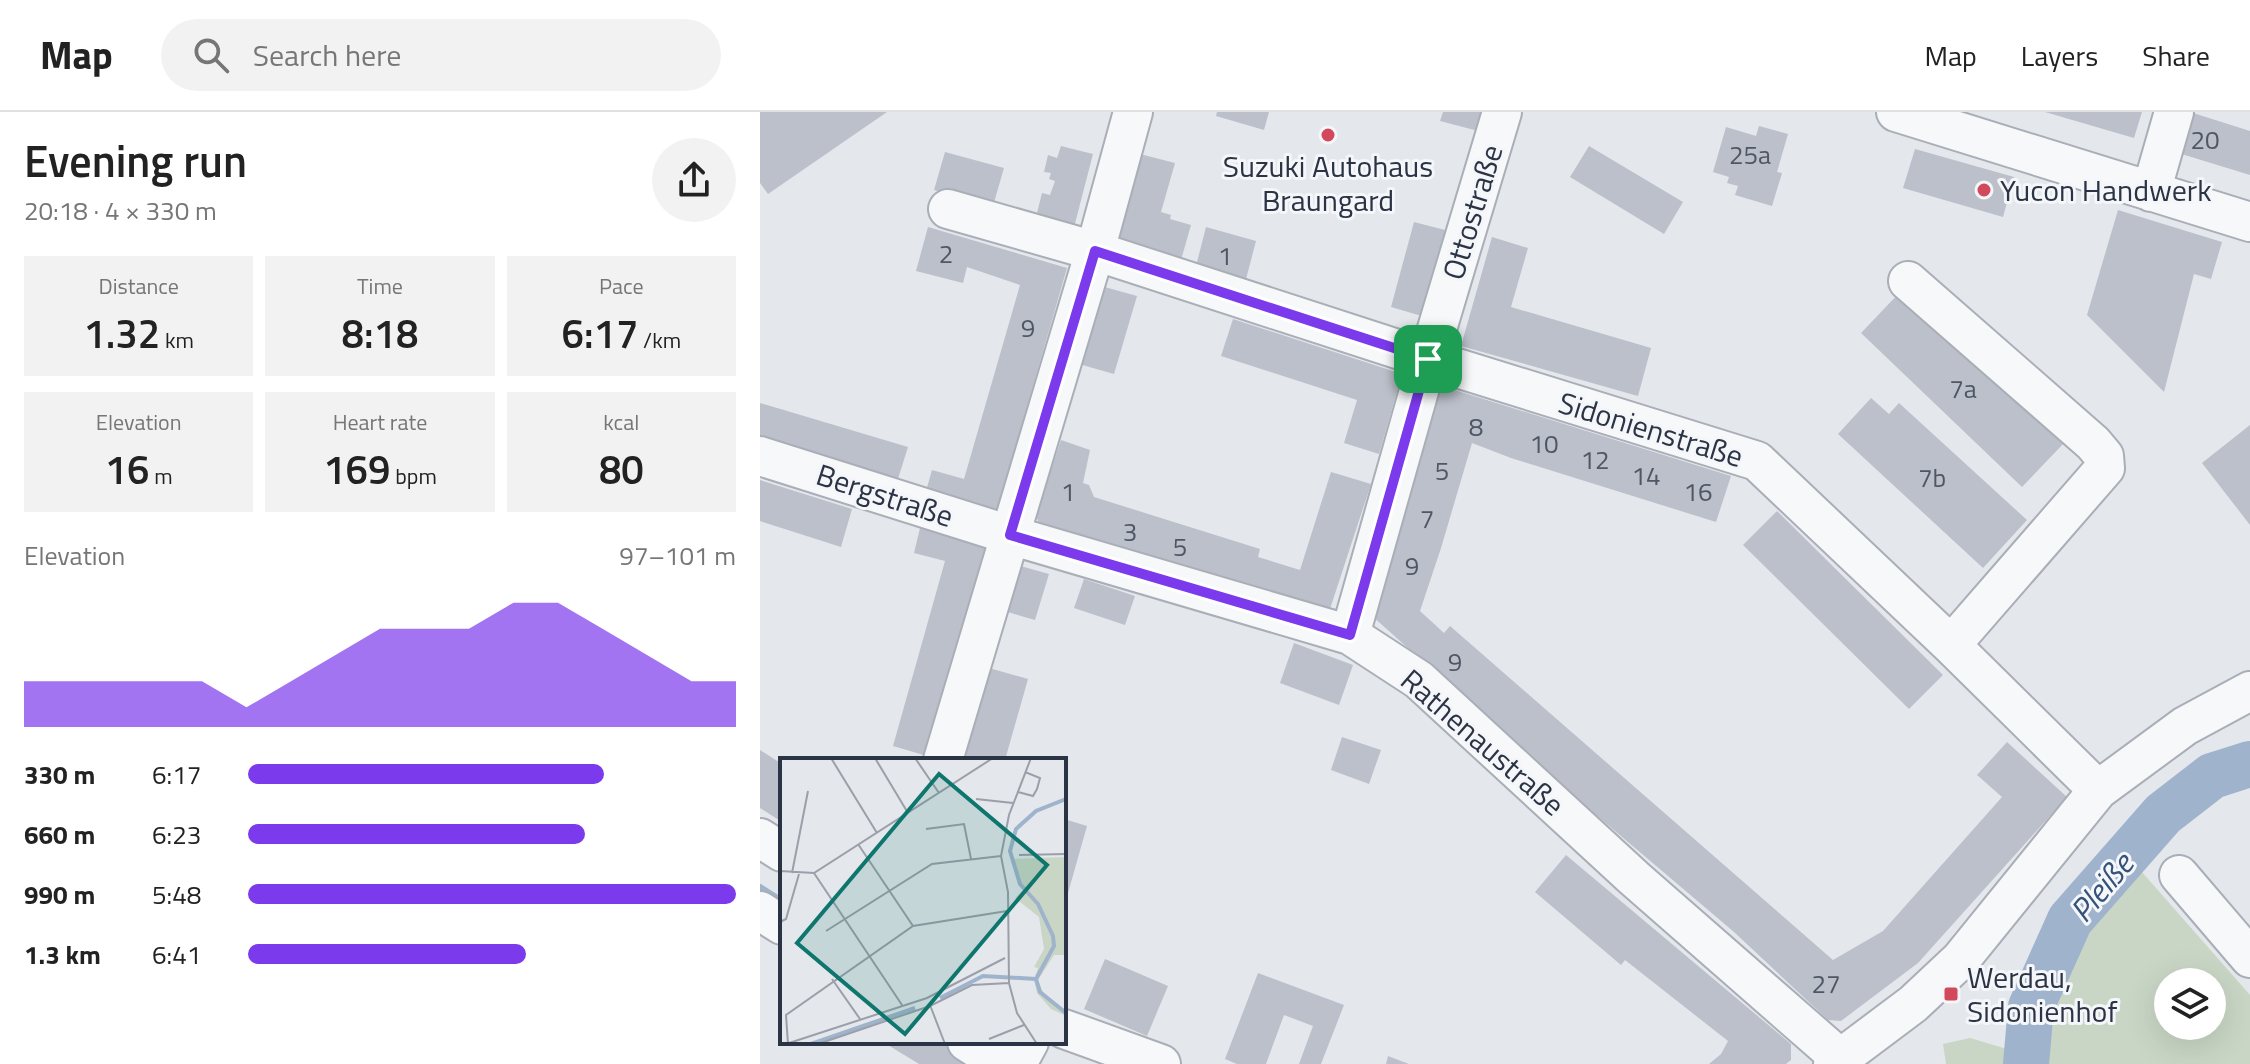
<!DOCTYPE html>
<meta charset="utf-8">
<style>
:root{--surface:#fff;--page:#f2f2f2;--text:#222;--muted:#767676;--line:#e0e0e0;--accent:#7c3aed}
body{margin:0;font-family:"Titillium Web",sans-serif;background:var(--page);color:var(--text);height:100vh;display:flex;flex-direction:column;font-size:30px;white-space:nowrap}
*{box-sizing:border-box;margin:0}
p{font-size:26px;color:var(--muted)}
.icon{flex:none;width:44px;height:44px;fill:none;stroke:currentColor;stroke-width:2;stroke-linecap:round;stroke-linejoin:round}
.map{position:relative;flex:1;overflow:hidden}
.drawer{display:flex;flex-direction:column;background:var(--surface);width:760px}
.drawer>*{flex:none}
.tools{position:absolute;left:1394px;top:856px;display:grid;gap:16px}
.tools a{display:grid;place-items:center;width:72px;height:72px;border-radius:50%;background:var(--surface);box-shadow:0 8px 32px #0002;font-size:40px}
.pin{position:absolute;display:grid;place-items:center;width:68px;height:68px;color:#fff;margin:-34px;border-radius:16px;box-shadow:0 4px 12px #0006}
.round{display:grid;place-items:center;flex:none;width:84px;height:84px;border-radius:42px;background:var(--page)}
.overview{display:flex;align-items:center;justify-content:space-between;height:136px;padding:0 24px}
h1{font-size:44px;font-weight:600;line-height:60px}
.metrics{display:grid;grid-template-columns:repeat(3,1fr);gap:12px;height:136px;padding:8px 24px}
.metrics div{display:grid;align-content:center;border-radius:0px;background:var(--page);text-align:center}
.metrics b{font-size:40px;font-weight:600}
.metrics small{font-size:22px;font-weight:400}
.metrics p{font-size:22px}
.chart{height:224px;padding:16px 24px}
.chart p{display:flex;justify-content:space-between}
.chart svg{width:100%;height:144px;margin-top:8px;fill:var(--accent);opacity:.7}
ul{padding:0 24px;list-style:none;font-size:26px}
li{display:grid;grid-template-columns:128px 96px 1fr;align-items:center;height:60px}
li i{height:20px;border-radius:10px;background:var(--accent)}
header{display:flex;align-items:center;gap:48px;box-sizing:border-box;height:112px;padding:0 40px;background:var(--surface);border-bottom:2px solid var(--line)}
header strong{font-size:38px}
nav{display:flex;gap:44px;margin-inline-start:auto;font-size:28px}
.search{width:560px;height:72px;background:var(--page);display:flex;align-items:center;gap:20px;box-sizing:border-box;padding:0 28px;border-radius:44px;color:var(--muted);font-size:30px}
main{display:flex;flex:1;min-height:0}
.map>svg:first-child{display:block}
.green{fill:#c9d6c5;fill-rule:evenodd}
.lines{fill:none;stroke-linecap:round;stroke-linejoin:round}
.stream{stroke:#9fb4cc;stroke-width:8}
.river{stroke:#9fb4cc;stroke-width:46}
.building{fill:#bbc0ca}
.minor-casing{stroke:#a9aeb7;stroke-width:42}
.minor{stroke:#f7f8fa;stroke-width:38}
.route-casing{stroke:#fff;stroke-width:16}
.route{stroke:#7c3aed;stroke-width:10}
.poi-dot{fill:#d1495b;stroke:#f4f6f9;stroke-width:3}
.labels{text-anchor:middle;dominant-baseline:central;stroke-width:6;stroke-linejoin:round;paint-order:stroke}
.number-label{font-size:26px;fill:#4f5766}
.poi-label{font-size:30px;fill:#2b3445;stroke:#f4f6f9;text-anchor:start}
.street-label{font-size:30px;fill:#2b3445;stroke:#f4f6f9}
.water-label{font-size:32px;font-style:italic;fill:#34527a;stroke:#f4f6f9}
.inset-river{fill:none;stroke:#9fb4cc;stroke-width:4}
.inset-road{fill:none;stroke:#9a9fa9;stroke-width:2}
.view{fill:#0f766e;fill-opacity:0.15;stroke:#0f766e;stroke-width:4}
.inset-edge{fill:none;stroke:#2b3445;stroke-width:4}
</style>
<header>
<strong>Map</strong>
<div class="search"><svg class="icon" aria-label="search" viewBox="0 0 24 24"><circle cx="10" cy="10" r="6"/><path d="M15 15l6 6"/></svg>Search here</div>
<nav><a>Map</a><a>Layers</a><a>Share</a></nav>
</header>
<main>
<section class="drawer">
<div class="overview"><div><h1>Evening run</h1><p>20:18 · 4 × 330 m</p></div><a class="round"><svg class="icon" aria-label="share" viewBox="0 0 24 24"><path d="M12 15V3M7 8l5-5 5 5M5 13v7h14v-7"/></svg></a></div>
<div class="metrics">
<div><p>Distance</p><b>1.32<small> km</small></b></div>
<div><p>Time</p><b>8:18</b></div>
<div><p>Pace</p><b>6:17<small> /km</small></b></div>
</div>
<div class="metrics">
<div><p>Elevation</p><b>16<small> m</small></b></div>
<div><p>Heart rate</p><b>169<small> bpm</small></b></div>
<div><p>kcal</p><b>80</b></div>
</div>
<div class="chart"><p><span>Elevation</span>97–101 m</p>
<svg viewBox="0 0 160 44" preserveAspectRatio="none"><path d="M0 44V30L10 30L20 30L30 30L40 30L50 38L60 30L70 22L80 14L90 14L100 14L110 6L120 6L130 14L140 22L150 30L160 30V44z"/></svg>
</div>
<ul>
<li><b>330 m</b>6:17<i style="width:73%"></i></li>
<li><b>660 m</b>6:23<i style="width:69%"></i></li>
<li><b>990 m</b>5:48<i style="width:100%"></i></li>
<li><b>1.3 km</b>6:41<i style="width:57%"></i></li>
</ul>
</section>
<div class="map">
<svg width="1490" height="952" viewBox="0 0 1490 952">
<rect width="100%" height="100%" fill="#e4e7ec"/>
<path class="green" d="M1367,743L1490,883V952H1186L1183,932L1210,926L1267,943L1271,895L1310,808ZM1408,870H1452V914H1408Z"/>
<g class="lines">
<path class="stream" d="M0,776L22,790"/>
<path class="river" d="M1266,952L1271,895L1310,808L1403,702L1452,664L1490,652"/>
</g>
<path class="building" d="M0,0H127L8,82L0,71Z
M457,0H509L504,18L456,4Z
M683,0H732L726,21L680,9Z
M1285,0H1382L1374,26Z
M1430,0L1490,19V63L1415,40Z
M999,14L1028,22L1017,60L1022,61L1012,94L975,83L978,74L967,71L969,65L953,60L966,15L996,24Z
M301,34L333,42L312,123L274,113L282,81L290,83L295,69L289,67L291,61L284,60L288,43L297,46Z
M829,34L923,90L904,122L810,65Z
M1155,37L1254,65L1243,105L1143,76Z
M185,40L244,56L233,94L174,78Z
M380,42L415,51L401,100L411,103L410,107L431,113L421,148L357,130Z
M1358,98L1462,130L1451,167L1434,162L1404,280L1327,203Z
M654,110L689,119L665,205L631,195Z
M168,115L307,156L237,399L166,379L172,358L204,367L260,173L207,155L203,171L156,159Z
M446,115L496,129L485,171L435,158Z
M732,125L768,136L751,195L891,236L878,284L701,234Z
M341,174L377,184L354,262L319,252Z
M1143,177L1304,331L1262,375L1101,221Z
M473,207L642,262L619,342L584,331L597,288L461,244Z
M682,274L971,364L956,410L751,346L712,331L681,436L660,499L684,521L690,514L1073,848L1123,819L1242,685L1217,663L1247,630L1307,685L1158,851L1081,909L1068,908L974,820L822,691L612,504Z
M1111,286L1129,302L1139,291L1267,408L1223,456L1078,322Z
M0,291L148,335L137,370L0,329Z
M1490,313V413L1442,351Z
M301,328L330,338L323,371L329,373L334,385L500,437L498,445L540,458L571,360L611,372L569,500L280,415L276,403Z
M0,368L92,397L81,435L0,409Z
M1017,399L1183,563L1149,597L983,433Z
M161,412L228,430L167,644L133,634L185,449L154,441Z
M257,453L289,462L275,508L244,499Z
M324,467L375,484L365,513L314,496Z
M534,531L593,553L579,593L520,571Z
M229,556L268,567L245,648H203Z
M582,625L621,638L609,672L571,658Z
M0,638L22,652V710L0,696Z
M304,707L327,714L308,781L304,780Z
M806,743L1031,932V948L1026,952H949L961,942L968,929L865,848L861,853L775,780Z
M345,847L408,874L387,924L324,897Z
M498,861L584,893L561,952H539L553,914L524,903L506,952H477L465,947Z
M123,930H191L209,952H159Z
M628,944L649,952H626Z"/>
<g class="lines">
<g class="minor-casing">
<path id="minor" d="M1136,0L1490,110
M1391,80L1414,0
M188,97L335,139L668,247L997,349L1191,533L1338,678
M1148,169L1333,331L1344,344L1345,356L1191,533
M0,344L250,423L590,523L659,568L874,766L1081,947
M590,523L668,247L742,0
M183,648L335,139L373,0
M0,726L22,740
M1419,763L1490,846
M0,799L22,813
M304,917L401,952
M207,930L242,952
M257,952L269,930
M1073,952L1153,892L1201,847L1338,678L1425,614L1490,579"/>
</g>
<use href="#minor" class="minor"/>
</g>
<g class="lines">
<g class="route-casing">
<path id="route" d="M335,139L668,247L590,523L250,423Z"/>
</g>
<use href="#route" class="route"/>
</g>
<g class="poi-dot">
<circle cx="568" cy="23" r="8"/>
<circle cx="1224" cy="78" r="8"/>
<rect x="1183" y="874" width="16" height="16" rx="4"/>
</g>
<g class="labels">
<g class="number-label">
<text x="1445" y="27">20</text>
<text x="990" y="42">25a</text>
<text x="186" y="141">2</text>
<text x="465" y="143">1</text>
<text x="268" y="215">9</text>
<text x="1203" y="276">7a</text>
<text x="716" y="314">8</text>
<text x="784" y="331">10</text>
<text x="835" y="347">12</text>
<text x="682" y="358">5</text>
<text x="886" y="363">14</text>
<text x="1172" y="365">7b</text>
<text x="308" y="379">1</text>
<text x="938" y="379">16</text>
<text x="667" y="406">7</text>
<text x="370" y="419">3</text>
<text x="420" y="434">5</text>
<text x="652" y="453">9</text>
<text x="695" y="549">9</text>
<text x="1066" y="871">27</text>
</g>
<g class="poi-label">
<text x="568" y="54" text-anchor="middle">Suzuki Autohaus<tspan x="568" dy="34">Braungard</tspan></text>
<text x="1240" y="78">Yucon Handwerk</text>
<text x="1207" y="865">Werdau,<tspan x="1207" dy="34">Sidonienhof</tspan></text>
</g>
<g class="street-label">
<text transform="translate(712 100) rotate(-73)">Ottostraße</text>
<text transform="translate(891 317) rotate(17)">Sidonienstraße</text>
<text transform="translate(125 383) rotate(18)">Bergstraße</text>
<text transform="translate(723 630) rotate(41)">Rathenaustraße</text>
</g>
<g class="water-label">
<text transform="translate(1341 775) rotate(-50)">Pleiße</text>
</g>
</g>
<g transform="translate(20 646)">
<rect width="286" height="286" fill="#e4e7ec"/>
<path d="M286,99V197H274L258,222L264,237L286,252V258L271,251L257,235L254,222L258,210L254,209L264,191L259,159L235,140L244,131L231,101Z" fill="#c9d6c5"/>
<path class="inset-river" d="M286,41L256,53L236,71L230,93L240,126L258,146L273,178L274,188L256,221L260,234L286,255M160,240L203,218L256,221M31,286L135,250"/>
<path class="inset-road" d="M51,0L97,75M95,0L128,55M135,0L159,35M251,0L229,57L221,98L228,134L229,225L237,255L257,286M238,34L253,38L257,31L260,20L245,14M196,41L233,45M146,71L184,66L191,101M78,86L133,168M239,97L286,96M0,113L34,115L213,0M12,115L28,33M34,115L122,247M0,164L6,161L19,116M46,173L152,106L221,98M52,221L80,261M150,247L165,286M209,281L244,267M6,286L147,240L225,200M8,286L6,257L133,168L227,153M38,286L150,248L192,227L229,225"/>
<path class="view" d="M159,16L267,107L125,276L17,185Z"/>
<rect width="286" height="286" class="inset-edge"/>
</g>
</svg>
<div class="tools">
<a><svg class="icon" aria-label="layers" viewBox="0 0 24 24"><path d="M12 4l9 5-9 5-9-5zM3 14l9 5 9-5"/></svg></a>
</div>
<div class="pin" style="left:668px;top:247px;background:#1e9e55"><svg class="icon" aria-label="arrive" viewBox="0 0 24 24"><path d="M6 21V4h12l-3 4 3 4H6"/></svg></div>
</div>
</main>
